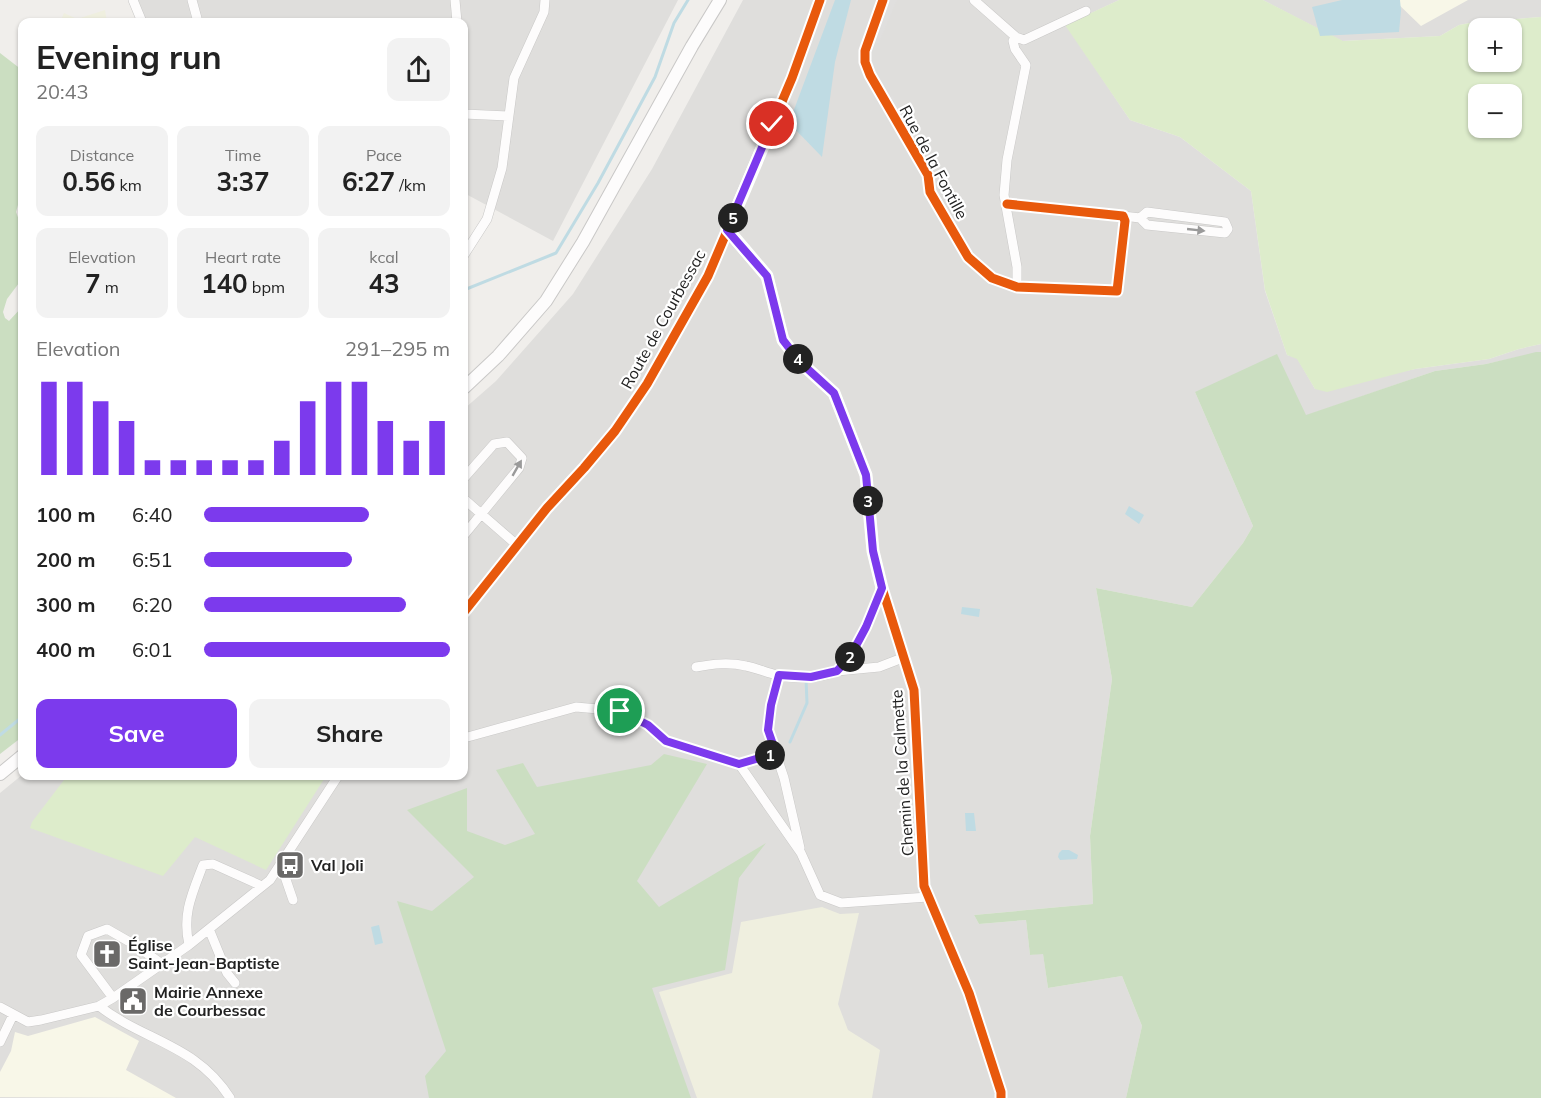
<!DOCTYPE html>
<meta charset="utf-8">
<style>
:root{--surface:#fff;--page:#f2f2f2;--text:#222;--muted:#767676;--accent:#7c3aed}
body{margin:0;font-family:Mulish,sans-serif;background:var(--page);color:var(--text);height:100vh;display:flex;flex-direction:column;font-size:22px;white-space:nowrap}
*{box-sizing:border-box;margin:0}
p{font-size:20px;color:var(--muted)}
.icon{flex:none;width:33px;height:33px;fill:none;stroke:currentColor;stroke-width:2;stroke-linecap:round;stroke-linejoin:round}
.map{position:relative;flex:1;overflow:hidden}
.drawer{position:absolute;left:18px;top:18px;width:450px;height:762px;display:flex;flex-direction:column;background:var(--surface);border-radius:12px;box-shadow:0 2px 4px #0004}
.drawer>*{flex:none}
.tools{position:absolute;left:1468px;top:18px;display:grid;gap:12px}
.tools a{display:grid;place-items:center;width:54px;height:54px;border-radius:12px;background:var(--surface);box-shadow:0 2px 4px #0004;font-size:30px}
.pin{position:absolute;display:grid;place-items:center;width:51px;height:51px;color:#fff;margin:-26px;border:3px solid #fff;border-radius:50%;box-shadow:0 2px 6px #0007}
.km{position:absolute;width:30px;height:30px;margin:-15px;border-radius:50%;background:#222;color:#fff;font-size:16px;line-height:30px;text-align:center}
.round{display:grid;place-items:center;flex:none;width:63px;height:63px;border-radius:12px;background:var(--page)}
.head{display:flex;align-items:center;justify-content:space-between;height:102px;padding:0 18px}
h1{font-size:33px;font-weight:700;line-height:45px}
.figures{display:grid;grid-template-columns:repeat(3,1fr);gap:9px;height:102px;padding:6px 18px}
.figures div{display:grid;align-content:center;border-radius:12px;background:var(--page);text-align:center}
.figures b{font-size:26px;font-weight:700}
.figures small{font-size:16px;font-weight:400}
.figures p{font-size:16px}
.chart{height:168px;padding:12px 18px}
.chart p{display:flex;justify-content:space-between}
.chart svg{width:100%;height:108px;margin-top:6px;stroke:var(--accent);stroke-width:6}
.cta{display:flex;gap:12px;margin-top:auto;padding:12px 18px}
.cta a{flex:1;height:69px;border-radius:12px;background:var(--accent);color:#fff;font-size:24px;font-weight:700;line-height:69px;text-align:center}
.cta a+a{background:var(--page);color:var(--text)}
ul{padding:0 18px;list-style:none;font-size:20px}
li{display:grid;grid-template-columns:96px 72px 1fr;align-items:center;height:45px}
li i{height:15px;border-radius:8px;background:var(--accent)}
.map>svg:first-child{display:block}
.residential{fill:#dfdedc}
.education{fill:#f8f7e8}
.farmland{fill:#efefdf}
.grass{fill:#ddeccb;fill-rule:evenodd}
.forest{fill:#cbdec1}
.parking{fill:#e0dfde}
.water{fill:#bfdbe3}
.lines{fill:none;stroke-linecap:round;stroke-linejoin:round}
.stream{stroke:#bfdbe3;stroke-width:3}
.minor-casing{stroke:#c9c8c7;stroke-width:10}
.tertiary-casing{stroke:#c9c8c7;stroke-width:14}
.minor{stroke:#fdfcfc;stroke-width:9}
.tertiary{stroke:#fdfcfc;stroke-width:12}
.cycleway-casing{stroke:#fff;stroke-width:13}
.cycleway{stroke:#e8590c;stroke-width:9}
.oneway{fill:#9a9a9a}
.route-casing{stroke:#fff;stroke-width:12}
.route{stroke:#7c3aed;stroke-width:8}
.labels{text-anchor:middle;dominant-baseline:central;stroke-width:4.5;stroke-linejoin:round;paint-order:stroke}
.street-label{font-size:16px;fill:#222;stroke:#fff}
.poi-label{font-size:16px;font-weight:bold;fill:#222;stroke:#fff;text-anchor:start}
</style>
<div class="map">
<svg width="1541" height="1098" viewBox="0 0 1541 1098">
<rect width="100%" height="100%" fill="#f0eeeb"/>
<path class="residential" d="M133,0H678L553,241L464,193V22H140Z
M743,0H1119L1066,25L1130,120L1180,137L1251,191L1265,291L1287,355L1297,358L1315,389L1415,369L1489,359L1519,349L1541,344V352L1486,364L1435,371L1305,416L1195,392L1253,526L1243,543L1192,607L1096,588L1112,679L1090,836L1093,904L974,915L979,924L1026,920L1030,955L1043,953L1048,988L1122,976L1142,1026L1126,1098H0V793L22,775L464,776V409L496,381L573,294L652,169Z
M1263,0H1541V17L1475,22L1459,25L1440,36L1342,41Z"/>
<path class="education" d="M1394,0H1468L1421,26Z
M95,1017L139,1041L126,1070L176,1098L0,1097V1072L11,1051L15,1032L28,1036Z"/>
<path class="farmland" d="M105,10L107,22H60L64,13L77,19Z
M822,907L840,914L859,913L838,1004L848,1030L880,1050L872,1098H697L659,992L732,973L741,922Z"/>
<path class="grass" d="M1119,0H1263L1343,41L1440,36L1459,25L1475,22L1541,17V344L1519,349L1489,359L1415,369L1327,392L1315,389L1297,359L1287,355L1265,290L1251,191L1180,137L1130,120L1065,25ZM1479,28H1512V62H1479ZM1479,94H1512V128H1479Z
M67,776H326L266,870L195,837L163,876L30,828L32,822Z"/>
<path class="forest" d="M0,53L22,70V191L16,212L22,228V279L7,299L3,312L5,318L9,321L22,307V737L0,754Z
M1536,352H1541V1098H1126L1142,1026L1122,976L1048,988L1043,954L1030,955L1026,920L979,924L974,915L1093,904L1090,836L1112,679L1096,588L1192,607L1243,543L1253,526L1195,392L1277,354L1306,415L1435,371L1486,364Z
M664,754L707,764L637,881L659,907L766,843L739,878L725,970L652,988L691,1098H429L425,1076L446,1051L397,901L432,911L474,877L407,810L467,788V831L505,845L535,834L496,770L523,763L537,787L651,765Z"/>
<path class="parking" d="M890,0H897L879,43H874Z
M893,96L915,139L912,141L889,97Z"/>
<path class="water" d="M835,0H851L835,62L822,157L789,123Z
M1342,0H1400L1401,11L1399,32L1320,36L1312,7Z
M1129,506L1144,515L1139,524L1125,514Z
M962,607L980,609L979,617L961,614Z
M965,813H974L976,831H966Z
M1062,850H1069L1078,855L1077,859L1060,860L1058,857L1059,853Z
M379,925L383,943L375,945L371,927Z"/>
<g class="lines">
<path class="stream" d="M464,290L556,253L598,183L655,77L674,23L688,0
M0,735L22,717
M790,742L807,703L806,679"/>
<g class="minor-casing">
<path id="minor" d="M133,0L142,22
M192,0L198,22
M455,0L457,22
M883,0L865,51V62L870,75L928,175L930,192L968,257L992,278L1017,287L1117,291L1125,221L1123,216L1007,204
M974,0L1016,37L1024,40L1086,11
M1016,37L1013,41L1015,49L1026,65L1007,160L1004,195L1017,267V287
M464,114L508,116
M1123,216L1140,218L1147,225L1225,233L1228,229L1225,222L1147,212L1140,218
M727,229L767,276L783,340L800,362L834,393L866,475L873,551L882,588L914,690L924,886L969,993L1001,1092V1098
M464,255L487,219L502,168L514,78L544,12L545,0
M464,478L494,444L507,442L522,458L519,468L464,535
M464,499L517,545
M464,612L547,508L584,468L615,431L647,384L708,276L792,78L820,0
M696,667C713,664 729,662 746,666C757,668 767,673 777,675C795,679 820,679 836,671C854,662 874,607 882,588
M837,671L879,667L905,657
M779,675L771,705L768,730L784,778L800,848
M464,738L576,707L620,711L648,725L666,741L739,764L801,853L820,895L841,903L928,897
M739,764L776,753
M281,865L293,900
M209,929L227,973L235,983
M189,945C182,914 192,894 203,865L213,864L262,886
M113,998L81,955L88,936L107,929L135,945L162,964
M99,1006C144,1041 197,1045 230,1098
M0,1007L28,1022L41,1020L99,1006L113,998L189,945L270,880L338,776
M0,1042L13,1015"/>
</g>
<g class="tertiary-casing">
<path id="tertiary" d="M464,388L498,356L546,301L583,242L692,46L720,0
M0,774L22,756"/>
</g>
<use href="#minor" class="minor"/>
<use href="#tertiary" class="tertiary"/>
<g class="cycleway-casing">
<path id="cycleway" d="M883,0L865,51V62L870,75L928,175L930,192L968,257L992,278L1017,287L1117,291L1125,221L1123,216L1007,204
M727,229L767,276L783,340L800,362L834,393L866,475L873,551L882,588L914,690L924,886L969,993L1001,1092V1098
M464,612L547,508L584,468L615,431L647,384L708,276L792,78L820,0"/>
</g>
<use href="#cycleway" class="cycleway"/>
</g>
<defs><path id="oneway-solid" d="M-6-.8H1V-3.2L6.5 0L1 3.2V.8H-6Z" transform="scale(1.5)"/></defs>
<g class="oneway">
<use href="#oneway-solid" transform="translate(1196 230) rotate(6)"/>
<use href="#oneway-solid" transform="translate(517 468) rotate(-60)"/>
</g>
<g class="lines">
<g class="route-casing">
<path id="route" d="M620,711L648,725L666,741L739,764L776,753L768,730L771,705L779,675L811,677L837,671L850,657L866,627L882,588L873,551L866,475L834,393L800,362L783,340L767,276L727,230L772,124"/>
</g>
<use href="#route" class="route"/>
</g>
<defs>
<g id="bus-square" transform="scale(1.5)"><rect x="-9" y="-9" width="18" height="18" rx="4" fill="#6a6968" stroke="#fff"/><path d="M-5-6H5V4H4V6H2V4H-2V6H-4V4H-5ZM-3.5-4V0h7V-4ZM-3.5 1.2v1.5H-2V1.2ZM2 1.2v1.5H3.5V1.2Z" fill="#fff"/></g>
<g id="church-square" transform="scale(1.5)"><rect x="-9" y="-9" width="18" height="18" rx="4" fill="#6a6968" stroke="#fff"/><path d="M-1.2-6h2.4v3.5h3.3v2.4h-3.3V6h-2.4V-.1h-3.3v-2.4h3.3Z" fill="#fff"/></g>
<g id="civic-square" transform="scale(1.5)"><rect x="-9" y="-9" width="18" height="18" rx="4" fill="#6a6968" stroke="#fff"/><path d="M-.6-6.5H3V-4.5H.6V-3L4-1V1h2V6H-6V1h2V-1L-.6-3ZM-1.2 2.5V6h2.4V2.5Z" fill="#fff"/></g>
</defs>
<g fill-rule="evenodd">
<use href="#bus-square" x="290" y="865"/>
<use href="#church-square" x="107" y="954"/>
<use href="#civic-square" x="133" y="1001"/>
</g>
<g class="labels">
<g class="street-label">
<text transform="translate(934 162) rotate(62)">Rue de la Fontille</text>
<text transform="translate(663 319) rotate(-61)">Route de Courbessac</text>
<text transform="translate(902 773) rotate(-94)">Chemin de la Calmette</text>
</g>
<g class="poi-label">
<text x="311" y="865">Val Joli</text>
<text x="128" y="945">Église<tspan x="128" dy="18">Saint-Jean-Baptiste</tspan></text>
<text x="154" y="992">Mairie Annexe<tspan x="154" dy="18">de Courbessac</tspan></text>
</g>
</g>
</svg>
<div class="tools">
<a>+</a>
<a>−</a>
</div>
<div class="pin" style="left:620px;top:711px;background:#1e9e55"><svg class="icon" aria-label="arrive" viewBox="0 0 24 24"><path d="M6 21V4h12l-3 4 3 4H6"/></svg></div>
<div class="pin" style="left:772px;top:124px;background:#d93025"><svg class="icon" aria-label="check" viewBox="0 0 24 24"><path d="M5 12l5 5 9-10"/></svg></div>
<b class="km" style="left:770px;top:755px">1</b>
<b class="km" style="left:850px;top:657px">2</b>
<b class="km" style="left:868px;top:501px">3</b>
<b class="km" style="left:798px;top:359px">4</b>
<b class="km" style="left:733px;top:218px">5</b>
<section class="drawer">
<div class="head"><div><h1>Evening run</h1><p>20:43</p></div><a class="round"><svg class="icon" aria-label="share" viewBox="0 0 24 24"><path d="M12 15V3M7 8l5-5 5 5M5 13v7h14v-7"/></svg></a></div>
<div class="figures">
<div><p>Distance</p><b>0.56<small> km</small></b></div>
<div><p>Time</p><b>3:37</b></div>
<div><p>Pace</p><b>6:27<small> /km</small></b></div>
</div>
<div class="figures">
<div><p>Elevation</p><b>7<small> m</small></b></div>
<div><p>Heart rate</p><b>140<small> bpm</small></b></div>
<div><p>kcal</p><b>43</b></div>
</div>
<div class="chart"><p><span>Elevation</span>291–295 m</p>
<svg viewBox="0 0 160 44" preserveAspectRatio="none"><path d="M5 44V6M15 44V6M25 44V14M35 44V22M45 44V38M55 44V38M65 44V38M75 44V38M85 44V38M95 44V30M105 44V14M115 44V6M125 44V6M135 44V22M145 44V30M155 44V22"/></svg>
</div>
<ul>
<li><b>100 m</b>6:40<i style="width:67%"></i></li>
<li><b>200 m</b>6:51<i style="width:60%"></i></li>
<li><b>300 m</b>6:20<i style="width:82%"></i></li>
<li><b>400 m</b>6:01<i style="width:100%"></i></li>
</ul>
<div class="cta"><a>Save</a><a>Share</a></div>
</section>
</div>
